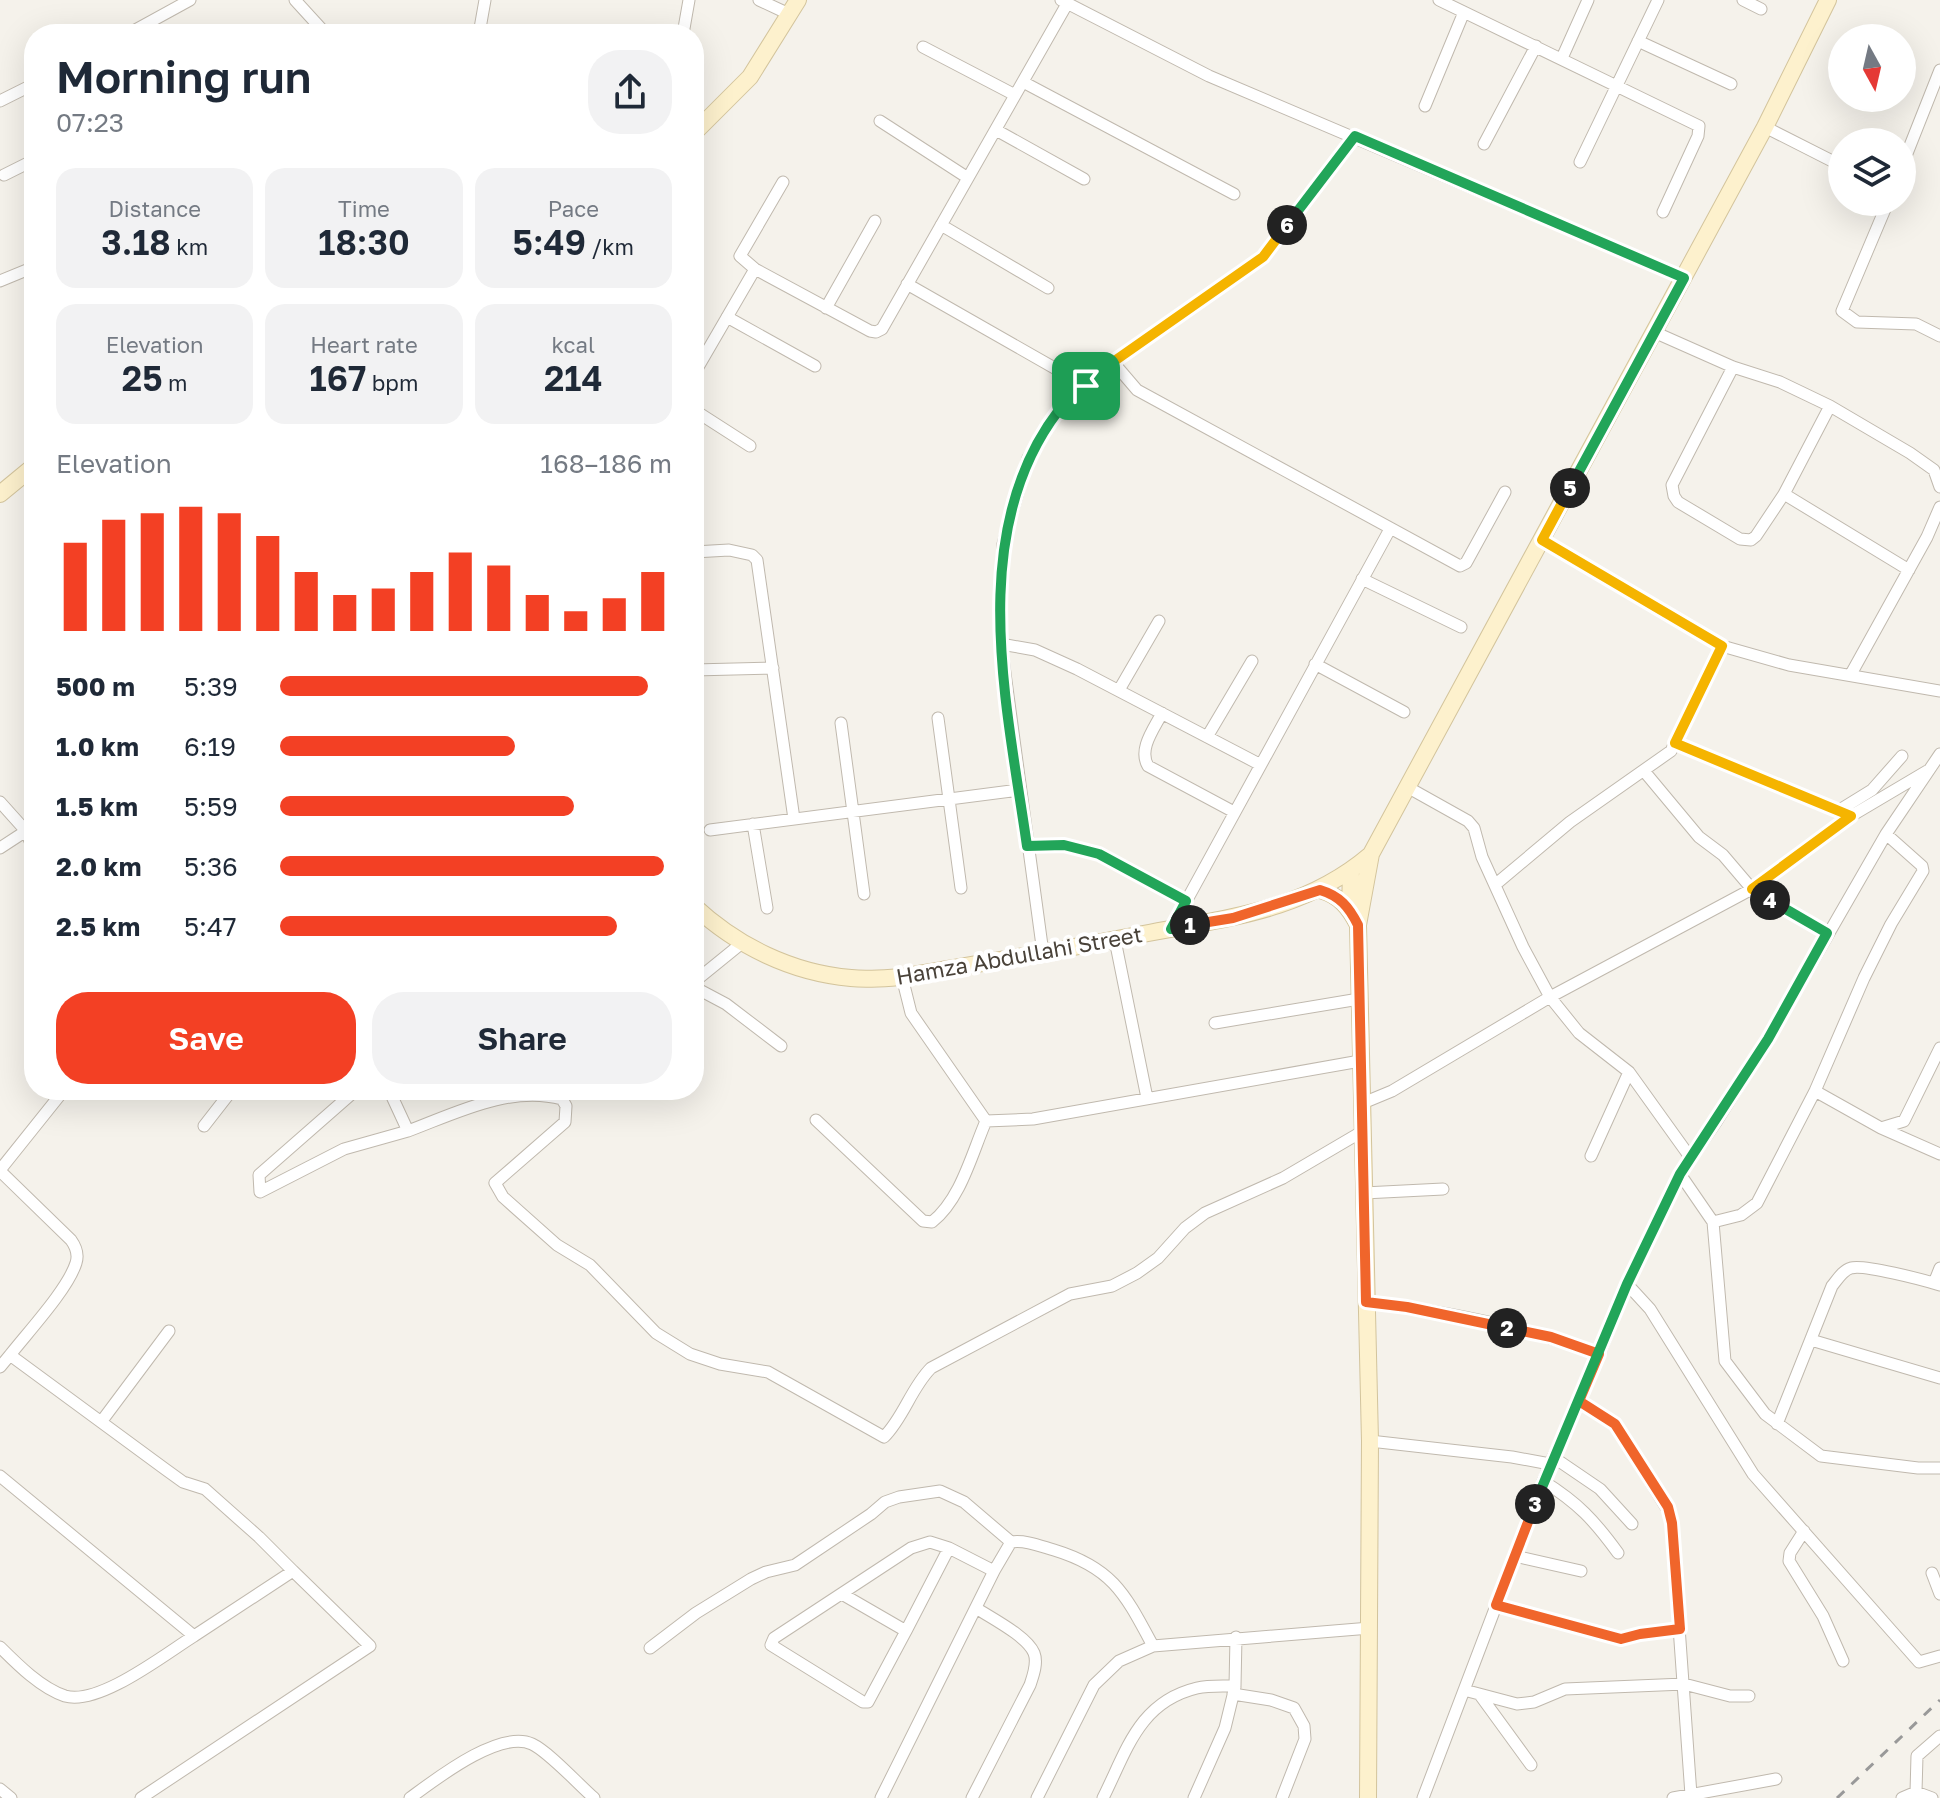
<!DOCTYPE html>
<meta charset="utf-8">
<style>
:root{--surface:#fff;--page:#f2f2f3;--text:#1f2937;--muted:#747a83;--accent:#f34024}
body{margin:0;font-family:"Golos Text",sans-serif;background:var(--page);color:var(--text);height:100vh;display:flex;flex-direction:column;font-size:30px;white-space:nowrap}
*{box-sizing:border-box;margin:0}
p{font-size:26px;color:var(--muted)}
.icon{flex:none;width:44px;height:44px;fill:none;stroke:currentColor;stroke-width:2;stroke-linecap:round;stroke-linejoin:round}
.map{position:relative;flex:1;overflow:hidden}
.side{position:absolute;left:24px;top:24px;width:680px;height:1076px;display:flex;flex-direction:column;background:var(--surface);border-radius:32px;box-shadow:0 8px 32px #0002}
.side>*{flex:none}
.needle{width:52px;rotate:172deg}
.controls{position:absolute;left:1828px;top:24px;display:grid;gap:16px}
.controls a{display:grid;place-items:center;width:88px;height:88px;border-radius:50%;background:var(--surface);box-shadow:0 8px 32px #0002;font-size:40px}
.pin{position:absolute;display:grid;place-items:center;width:68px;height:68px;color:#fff;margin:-34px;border-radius:16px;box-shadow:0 4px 12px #0006}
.km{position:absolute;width:40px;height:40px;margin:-20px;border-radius:50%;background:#222;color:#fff;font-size:22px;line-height:40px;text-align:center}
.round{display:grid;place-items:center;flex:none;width:84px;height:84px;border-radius:32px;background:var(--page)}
.headline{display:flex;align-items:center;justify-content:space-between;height:136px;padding:0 32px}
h1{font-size:44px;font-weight:600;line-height:60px}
.stats{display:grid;grid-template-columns:repeat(3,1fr);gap:12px;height:136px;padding:8px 32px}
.stats div{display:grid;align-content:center;border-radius:20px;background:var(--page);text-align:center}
.stats b{font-size:34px;font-weight:600}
.stats small{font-size:22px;font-weight:400}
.stats p{font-size:22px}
.chart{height:224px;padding:16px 32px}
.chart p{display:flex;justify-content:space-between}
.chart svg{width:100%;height:144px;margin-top:8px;stroke:var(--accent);stroke-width:6}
.button{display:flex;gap:16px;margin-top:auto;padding:16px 32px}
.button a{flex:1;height:92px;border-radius:32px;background:var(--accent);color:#fff;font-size:32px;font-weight:600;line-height:92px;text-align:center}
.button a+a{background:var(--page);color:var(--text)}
ul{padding:0 32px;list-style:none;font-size:26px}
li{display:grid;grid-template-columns:128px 96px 1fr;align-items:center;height:60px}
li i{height:20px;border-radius:10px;background:var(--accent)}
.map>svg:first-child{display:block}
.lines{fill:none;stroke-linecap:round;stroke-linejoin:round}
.street-casing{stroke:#c0b9ae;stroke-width:13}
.secondary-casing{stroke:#d3c49c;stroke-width:18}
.street{stroke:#fff;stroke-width:11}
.secondary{stroke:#fdf1cd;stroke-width:16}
.rail{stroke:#999;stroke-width:3;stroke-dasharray:10 10;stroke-linecap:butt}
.split-1-casing{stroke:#fff;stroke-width:16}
.split-2-casing{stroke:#fff;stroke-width:16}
.split-3-casing{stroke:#fff;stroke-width:16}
.split-4-casing{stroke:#fff;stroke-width:16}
.split-5-casing{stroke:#fff;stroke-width:16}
.split-6-casing{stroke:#fff;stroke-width:16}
.split-7-casing{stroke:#fff;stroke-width:16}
.split-1{stroke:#22a559;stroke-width:10}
.split-2{stroke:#f0652b;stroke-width:10}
.split-3{stroke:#f0652b;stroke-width:10}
.split-4{stroke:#22a559;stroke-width:10}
.split-5{stroke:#f5b400;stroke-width:10}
.split-6{stroke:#22a559;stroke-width:10}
.split-7{stroke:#f5b400;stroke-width:10}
.labels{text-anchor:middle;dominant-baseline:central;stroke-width:8;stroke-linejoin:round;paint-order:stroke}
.street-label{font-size:22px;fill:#494239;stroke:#fff}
</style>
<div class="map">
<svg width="1940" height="1798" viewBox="0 0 1940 1798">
<rect width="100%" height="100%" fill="#f5f2eb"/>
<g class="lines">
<g class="street-casing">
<path id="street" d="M295,0L326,34
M759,0L789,14
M1061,0L1209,76L1684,278
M1439,0L1699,126L1698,136L1663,212
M1743,0L1761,9
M128,34L190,0
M479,34L485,0
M683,34L689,0
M1638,41L1731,84
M923,47L1015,95
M1562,58L1588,0
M1023,82L1234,194
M0,101L34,84
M1425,106L1464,12
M880,121L968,178
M1765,127L1842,166
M996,130L1084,179
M1484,144L1536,46
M1580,162L1658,0
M1902,166L1940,70
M4,175L34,160
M783,182L740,256L755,269L870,331L876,332L882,329L1067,4
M1888,202L1842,311L1857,322L1916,324L1940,336
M941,225L1048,288
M0,281L34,267
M907,284L1086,386
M826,308L875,221
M727,317L815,366
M1654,332L1733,367L1780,382L1830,406L1910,453L1934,470L1940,487
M1113,362L1137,390L1460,566L1466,563L1505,492
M1733,367L1672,485L1674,496L1678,502L1740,539L1751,540L1756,536L1784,494L1830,406
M694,374L755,269
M694,410L750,446
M1784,494L1909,570
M1542,540L1722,646L1789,665L1940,691
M694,552L729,550L752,555L757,560L794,819
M1362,579L1461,627
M1001,644L1035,650L1077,669L1259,764
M1315,664L1404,712
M694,670L773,668
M1851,674L1927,537L1940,507
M1119,690L1159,621
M1162,713C1154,729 1138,749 1148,766L1234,812
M938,718L961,888
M841,723L864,894
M1207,737L1252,661
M1675,743L1851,816
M1644,771L1699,837L1723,855L1752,889L1827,933
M1409,788L1468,821L1474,828L1482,857L1523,947L1550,997L1579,1033L1629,1072L1690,1157
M0,802L26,831L34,851
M1838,811L1872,790L1902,756
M753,824L767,908
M710,830L1019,790
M1027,846L1064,845L1099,854L1186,901
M0,848L26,831
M1496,884L1570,822L1671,751L1722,646
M1171,929L1390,529
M1115,940L1147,1098
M1043,953L1001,644L1000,609L1003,544L1028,458L1060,408L1113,362L1263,257L1355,136
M902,977L911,1013L986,1121
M694,982L742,943
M694,987L726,1004L781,1046
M1215,1023L1359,999
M356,1090L259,1175L260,1192L344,1149L408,1131L389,1090
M1815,1091L1881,1128L1940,1154
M1363,1103L1392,1091L1550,997L1752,889L1851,816L1927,771
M816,1120L923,1221L932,1222C961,1199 972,1153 986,1121
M986,1121L1033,1119L1360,1061
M204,1126L232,1090
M1881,1128L1904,1121L1940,1048
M408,1131C456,1113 510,1085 562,1099L566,1106L565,1122L495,1183L503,1197L557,1245L590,1265L656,1333L690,1354L720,1364L768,1372L884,1437C904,1417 911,1388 931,1368L1070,1294L1112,1286L1137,1273L1158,1258L1185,1228L1205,1213L1283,1178L1363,1131
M1591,1156L1629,1072
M0,1170L64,1090
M0,1171L71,1240C76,1247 79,1254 76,1263C68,1289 28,1332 10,1355
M1680,1174L1713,1222L1725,1361L1765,1414L1821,1456L1918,1468H1940
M1364,1193L1443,1189
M1713,1222L1741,1215L1757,1203L1815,1091L1864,978L1891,924L1923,871L1922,866L1886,834
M1934,1283L1940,1268
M1627,1284L1650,1309L1753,1474L1919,1662L1940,1656
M1366,1302C1445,1311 1525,1327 1599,1354
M1811,1340L1940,1378
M0,1367L10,1355L165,1469L183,1482L205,1489L259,1537L293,1571L194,1636L0,1476
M1579,1401L1615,1424L1671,1515L1691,1795
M101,1422L169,1331
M1777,1424L1832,1286C1837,1280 1843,1270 1851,1268C1863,1264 1924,1280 1940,1285
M1370,1441L1512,1457L1550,1464
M1553,1457L1600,1489L1632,1524
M1543,1481C1578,1503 1594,1520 1618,1553
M1804,1531L1790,1553L1789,1561L1823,1616L1843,1661
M1515,1556L1581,1571
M1932,1573L1940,1594
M842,1594L906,1631L949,1548
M1496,1605L1621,1639L1640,1634L1680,1629
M906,1631L868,1702H863L771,1645L774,1638L911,1548L930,1542L949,1548L994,1571
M0,1647C18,1665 41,1688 65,1696C99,1706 165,1654 194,1636
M650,1648L696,1613L751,1579L766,1572L795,1565L871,1514L885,1502L899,1497L940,1491L964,1502L1011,1542
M1464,1690L1517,1704L1534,1702L1565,1689L1684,1684L1730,1696H1749
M1233,1694L1271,1700L1294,1708L1304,1726L1305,1739L1282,1798
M1480,1695L1531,1765
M0,1789L11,1798
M1916,1792L1917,1756L1940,1736
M141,1798L370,1646L293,1571
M410,1798C436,1779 500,1729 532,1744C549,1752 578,1784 594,1798
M881,1798L994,1571L1011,1542C1026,1540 1040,1546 1054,1550C1113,1568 1125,1594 1153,1646
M972,1798L1030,1685C1033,1676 1038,1663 1034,1653C1027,1636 991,1618 976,1608
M1037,1798L1094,1685L1119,1661L1153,1646L1370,1628
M1103,1798C1127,1750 1139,1702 1197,1688C1209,1685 1223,1686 1235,1686L1236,1637
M1194,1798L1225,1728L1235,1687
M1423,1798L1550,1464L1590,1377L1627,1284L1680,1174L1716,1122L1768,1039L1886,834L1940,754
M1673,1798L1776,1779
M1902,1798L1916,1792L1932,1798"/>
</g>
<g class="secondary-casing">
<path id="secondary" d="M694,133L750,77L798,0
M0,494L34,466
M1320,890C1340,896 1349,907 1358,925
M694,906C737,946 792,973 851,978C868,980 885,978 902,977C982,963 1062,950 1143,934C1225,918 1303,912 1370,855
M1350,910L1351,871
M1368,1798L1370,1441L1358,925L1371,854L1765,127L1828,0"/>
</g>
<use href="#street" class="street"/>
<use href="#secondary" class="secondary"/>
<path class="rail" d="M1837,1798L1940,1700"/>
</g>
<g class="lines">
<g class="split-1-casing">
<path id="split-1" d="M1086,386C1077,393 1066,401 1059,410C965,532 1007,706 1027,846L1064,845L1099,854L1186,901L1171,929L1190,925"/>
</g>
<g class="split-2-casing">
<path id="split-2" d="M1190,925L1233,918L1320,890C1340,896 1349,907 1358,925L1366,1302L1407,1307L1507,1328"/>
</g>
<g class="split-3-casing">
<path id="split-3" d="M1507,1328L1551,1337L1599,1354L1579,1401L1615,1424L1668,1507L1672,1523L1680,1629L1640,1634L1621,1639L1496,1605L1535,1504"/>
</g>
<g class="split-4-casing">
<path id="split-4" d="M1535,1504L1627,1284L1680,1174L1768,1039L1827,933L1770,900"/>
</g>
<g class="split-5-casing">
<path id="split-5" d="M1570,488L1542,540L1722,646L1675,743L1851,816L1752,889L1770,900"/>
</g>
<g class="split-6-casing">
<path id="split-6" d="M1287,225L1355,136L1684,278L1570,488"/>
</g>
<g class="split-7-casing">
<path id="split-7" d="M1086,386L1113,362L1263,257L1287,225"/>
</g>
<use href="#split-1" class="split-1"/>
<use href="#split-2" class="split-2"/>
<use href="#split-3" class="split-3"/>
<use href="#split-4" class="split-4"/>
<use href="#split-5" class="split-5"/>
<use href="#split-6" class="split-6"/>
<use href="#split-7" class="split-7"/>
</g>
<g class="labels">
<g class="street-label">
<text transform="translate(1019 955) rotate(-10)">Hamza Abdullahi Street</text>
</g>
</g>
</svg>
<div class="controls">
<a><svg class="needle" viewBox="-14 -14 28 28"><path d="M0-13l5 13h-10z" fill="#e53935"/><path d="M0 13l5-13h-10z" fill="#747a83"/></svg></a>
<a><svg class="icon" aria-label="layers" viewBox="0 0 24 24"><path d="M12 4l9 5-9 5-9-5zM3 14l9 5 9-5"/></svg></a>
</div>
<div class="pin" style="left:1086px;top:386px;background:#1e9e55"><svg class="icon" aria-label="arrive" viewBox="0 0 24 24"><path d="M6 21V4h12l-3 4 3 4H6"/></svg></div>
<b class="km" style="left:1190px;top:925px">1</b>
<b class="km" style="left:1507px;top:1328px">2</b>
<b class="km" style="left:1535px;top:1504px">3</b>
<b class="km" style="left:1770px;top:900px">4</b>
<b class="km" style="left:1570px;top:488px">5</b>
<b class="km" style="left:1287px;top:225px">6</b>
<section class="side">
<div class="headline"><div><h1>Morning run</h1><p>07:23</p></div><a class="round"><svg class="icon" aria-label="share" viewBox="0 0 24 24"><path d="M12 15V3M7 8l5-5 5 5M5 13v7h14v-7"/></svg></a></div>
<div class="stats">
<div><p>Distance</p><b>3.18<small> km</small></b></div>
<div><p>Time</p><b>18:30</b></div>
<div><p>Pace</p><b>5:49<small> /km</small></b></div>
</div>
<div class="stats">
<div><p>Elevation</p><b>25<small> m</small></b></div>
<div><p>Heart rate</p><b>167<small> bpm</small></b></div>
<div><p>kcal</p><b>214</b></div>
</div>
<div class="chart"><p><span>Elevation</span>168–186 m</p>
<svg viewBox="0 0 160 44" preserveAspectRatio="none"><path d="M5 44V17M15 44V10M25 44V8M35 44V6M45 44V8M55 44V15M65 44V26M75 44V33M85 44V31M95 44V26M105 44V20M115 44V24M125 44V33M135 44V38M145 44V34M155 44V26"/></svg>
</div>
<ul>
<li><b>500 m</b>5:39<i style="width:94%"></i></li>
<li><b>1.0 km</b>6:19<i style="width:60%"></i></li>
<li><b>1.5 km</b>5:59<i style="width:75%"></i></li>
<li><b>2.0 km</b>5:36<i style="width:98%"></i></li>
<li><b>2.5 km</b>5:47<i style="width:86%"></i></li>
</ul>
<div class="button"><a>Save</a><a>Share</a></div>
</section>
</div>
